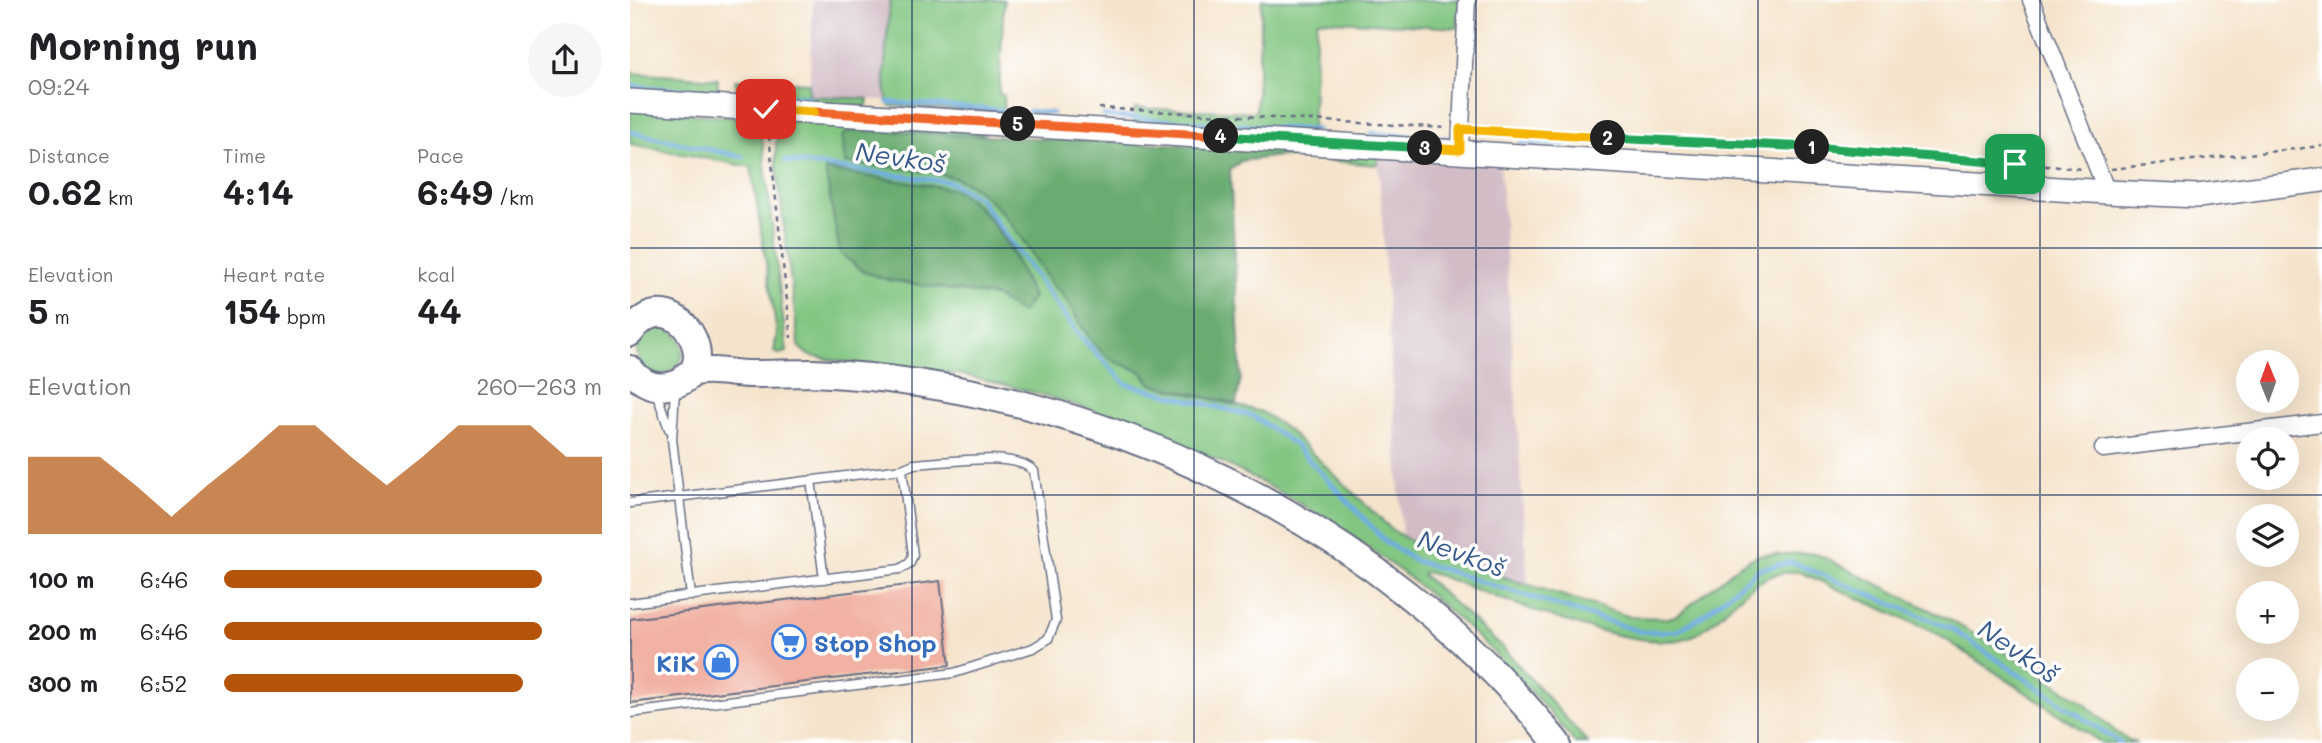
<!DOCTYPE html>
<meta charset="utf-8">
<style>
:root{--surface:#fff;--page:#f6f6f6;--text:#202124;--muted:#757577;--accent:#b45309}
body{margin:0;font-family:Mali,sans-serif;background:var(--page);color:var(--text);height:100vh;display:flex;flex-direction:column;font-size:26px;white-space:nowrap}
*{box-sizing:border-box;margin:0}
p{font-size:23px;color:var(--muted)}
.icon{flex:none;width:38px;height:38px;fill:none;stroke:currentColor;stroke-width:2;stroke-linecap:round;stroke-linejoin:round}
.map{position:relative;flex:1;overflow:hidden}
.details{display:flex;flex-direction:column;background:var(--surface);width:630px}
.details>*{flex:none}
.needle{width:46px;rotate:359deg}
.fabs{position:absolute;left:1606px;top:350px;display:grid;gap:14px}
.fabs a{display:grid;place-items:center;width:63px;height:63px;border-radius:50%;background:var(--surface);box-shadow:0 7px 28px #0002;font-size:35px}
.pin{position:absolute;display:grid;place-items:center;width:60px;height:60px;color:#fff;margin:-30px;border-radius:14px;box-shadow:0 4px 10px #0006}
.km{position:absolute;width:35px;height:35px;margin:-18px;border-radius:50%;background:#222;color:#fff;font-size:19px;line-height:35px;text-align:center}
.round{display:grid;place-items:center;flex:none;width:74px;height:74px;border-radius:37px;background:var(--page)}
.headline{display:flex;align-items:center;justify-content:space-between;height:119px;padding:0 28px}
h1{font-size:38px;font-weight:800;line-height:52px}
.figures{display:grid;grid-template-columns:repeat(3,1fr);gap:10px;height:119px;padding:7px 28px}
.figures div{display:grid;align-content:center}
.figures b{font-size:35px;font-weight:800}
.figures small{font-size:19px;font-weight:400}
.figures p{font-size:19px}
.chart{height:196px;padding:14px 28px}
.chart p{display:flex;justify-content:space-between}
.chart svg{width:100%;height:126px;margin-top:7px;fill:var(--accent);opacity:.7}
ul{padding:0 28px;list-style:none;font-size:23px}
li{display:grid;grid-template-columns:112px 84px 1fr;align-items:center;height:52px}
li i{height:18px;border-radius:9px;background:var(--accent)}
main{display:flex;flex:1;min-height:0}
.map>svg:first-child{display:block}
.industrial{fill:#d2bdc7}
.green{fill:#82c681;stroke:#4e7a70;stroke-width:2;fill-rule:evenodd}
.forest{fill:#69ab6f;stroke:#426d66;stroke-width:2}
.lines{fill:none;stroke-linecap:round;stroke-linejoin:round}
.stream{stroke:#70ace1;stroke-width:4.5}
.building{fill:#f1b1a3}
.service-casing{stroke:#676e84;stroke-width:11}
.minor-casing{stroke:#676e84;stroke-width:19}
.secondary-casing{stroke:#676e84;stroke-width:26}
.primary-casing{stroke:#676e84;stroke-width:30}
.path{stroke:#676e84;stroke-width:2.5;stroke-dasharray:5 5;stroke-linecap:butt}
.service{stroke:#fff;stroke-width:8}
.minor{stroke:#fff;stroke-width:16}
.secondary{stroke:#fff;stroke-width:23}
.primary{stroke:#fff;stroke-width:26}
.split-1-casing{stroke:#fff;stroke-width:14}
.split-2-casing{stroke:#fff;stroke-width:14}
.split-3-casing{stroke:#fff;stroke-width:14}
.split-4-casing{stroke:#fff;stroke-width:14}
.split-5-casing{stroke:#fff;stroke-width:14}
.split-6-casing{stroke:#fff;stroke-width:14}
.split-7-casing{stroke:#fff;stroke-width:14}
.split-1{stroke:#22a559;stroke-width:9}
.split-2{stroke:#22a559;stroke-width:9}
.split-3{stroke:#f5b400;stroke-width:9}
.split-4{stroke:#22a559;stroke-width:9}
.split-5{stroke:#f0652b;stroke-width:9}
.split-6{stroke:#f0652b;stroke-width:9}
.split-7{stroke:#f5b400;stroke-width:9}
.grid{fill:none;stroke:#1b2f5e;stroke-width:2;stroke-opacity:0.55}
.labels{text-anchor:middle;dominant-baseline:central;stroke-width:7;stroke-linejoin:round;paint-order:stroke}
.shop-label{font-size:24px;font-weight:bold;fill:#366cbe;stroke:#fff;text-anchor:start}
.water-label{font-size:26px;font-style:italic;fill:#395b8c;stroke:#fff}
</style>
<main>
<section class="details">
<div class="headline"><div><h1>Morning run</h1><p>09:24</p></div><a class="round"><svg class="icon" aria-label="share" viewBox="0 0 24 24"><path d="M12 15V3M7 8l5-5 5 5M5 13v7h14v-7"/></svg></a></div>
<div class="figures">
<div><p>Distance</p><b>0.62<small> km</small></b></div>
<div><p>Time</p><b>4:14</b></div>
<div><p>Pace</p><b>6:49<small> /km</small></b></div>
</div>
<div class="figures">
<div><p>Elevation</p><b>5<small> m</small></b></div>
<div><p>Heart rate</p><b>154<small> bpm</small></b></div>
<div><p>kcal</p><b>44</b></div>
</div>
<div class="chart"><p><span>Elevation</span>260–263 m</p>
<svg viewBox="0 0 160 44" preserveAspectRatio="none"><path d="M0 44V17L10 17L20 17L30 27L40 38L50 27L60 17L70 6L80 6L90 17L100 27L110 17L120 6L130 6L140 6L150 17L160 17V44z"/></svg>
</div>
<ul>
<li><b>100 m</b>6:46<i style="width:84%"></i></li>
<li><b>200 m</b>6:46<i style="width:84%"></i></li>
<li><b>300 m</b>6:52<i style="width:79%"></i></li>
</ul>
</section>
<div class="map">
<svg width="1692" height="743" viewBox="0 0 1692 743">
<rect width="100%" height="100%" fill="#fff"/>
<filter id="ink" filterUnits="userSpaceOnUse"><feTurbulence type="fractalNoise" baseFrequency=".0143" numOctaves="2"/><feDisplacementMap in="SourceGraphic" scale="14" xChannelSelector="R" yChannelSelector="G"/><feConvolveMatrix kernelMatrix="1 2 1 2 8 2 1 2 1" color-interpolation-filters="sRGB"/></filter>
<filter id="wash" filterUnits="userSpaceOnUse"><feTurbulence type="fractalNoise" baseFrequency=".00686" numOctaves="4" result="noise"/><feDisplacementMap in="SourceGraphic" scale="28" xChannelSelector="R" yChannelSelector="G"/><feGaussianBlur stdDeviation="1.57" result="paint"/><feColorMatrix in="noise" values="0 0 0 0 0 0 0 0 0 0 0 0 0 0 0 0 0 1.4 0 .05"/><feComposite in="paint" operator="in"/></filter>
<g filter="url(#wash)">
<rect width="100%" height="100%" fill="#f5e4cc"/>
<path class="industrial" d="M183,0H260L256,100L179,96Z
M748,153L870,162L898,586L803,555L772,536Z"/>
<path class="green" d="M260,0H374L369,94L374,95V113L260,106C249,88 259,23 260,0Z
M632,0H830L828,28L687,20L682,134L504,125L505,108L626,112Z
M0,73L88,79L87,96L0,94Z
M105,80L179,83V96L238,99L237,106L110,101Z
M0,109L124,119L132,139L157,352L149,354L144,352L147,333L121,167L0,144Z
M163,119L356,133L215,163C247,167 299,169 328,179C367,193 402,254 423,287L429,290L482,360L512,372L521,384L632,412L658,430L761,529L803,555L1001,617L1038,618L1048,615L1111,564L1129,555L1185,553L1312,616L1388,659L1454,703L1487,733L1505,743H1472L1306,633L1170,572C1121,567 1098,619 1062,636C1013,659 863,595 810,576L795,572L792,574L874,649L958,743H945C789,548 587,433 346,378C291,365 232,369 178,355L170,348L168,339L146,163C146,144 144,129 163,119ZM196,170L323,189C349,202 383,239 388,268C391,283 391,298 392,313L364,296L258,280Z
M649,149L748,153L747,165L650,156Z
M7 351a23 23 0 1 1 46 0a23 23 0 1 1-46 0Z"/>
<path class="forest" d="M221,130L649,149L650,156L611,161L600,170L611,378L606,404L521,384C514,366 493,368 479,358C457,342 445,312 429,290L423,287C402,254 367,193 328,179C299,169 247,167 215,163L212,136Z
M195,170L323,189C365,210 383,256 403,297L392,313L364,296L258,280L234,272L210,253Z"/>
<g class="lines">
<path class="stream" d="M0,86L87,92
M108,93L179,97
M257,102L373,110
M399,111L422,113
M473,116L687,130
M0,132L113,157
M741,133L783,136
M789,136L823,139
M890,143L935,146
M155,161L320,182L349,198L449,335L496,384L623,416L664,444L757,543L786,561L1012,632L1047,631L1071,617L1129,569L1162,562L1322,629L1490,743"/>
</g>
<g id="blocks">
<path class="building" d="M310,581L320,665L0,703V619Z"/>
</g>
</g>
<g filter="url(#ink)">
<use href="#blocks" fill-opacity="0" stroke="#676e84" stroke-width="2"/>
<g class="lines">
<g class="service-casing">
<path id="service" d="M45,390L42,439L61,596
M26,392L39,429
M181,480L194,579
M0,503L272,469L283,555L280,563L270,569L0,603
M0,713L324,673L403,648L418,639L426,620L404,471C384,450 314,463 284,464L272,469"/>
</g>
<g class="minor-casing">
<path id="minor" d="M1401,0L1477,192
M830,150L837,0
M1473,449L1692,423"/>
</g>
<g class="secondary-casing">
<path id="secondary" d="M0,101L1477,192L1568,196L1692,180"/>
</g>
<g class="primary-casing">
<path id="primary" d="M0,333C42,272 104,374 38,386C22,389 9,381 0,369
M57,375C76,366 99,374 120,374C141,374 161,373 183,373C465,385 750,521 927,743"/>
</g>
<path class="path" d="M469,108L818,128
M138,126L161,338
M846,130L1191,147L1454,169
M1481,169L1692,146"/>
<use href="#service" class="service"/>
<use href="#minor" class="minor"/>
<use href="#secondary" class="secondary"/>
<use href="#primary" class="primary"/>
</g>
</g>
<g class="lines" filter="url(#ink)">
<g class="split-1-casing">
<path id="split-1" d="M1182,147L1385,164"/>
</g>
<g class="split-2-casing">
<path id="split-2" d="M978,138L1182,147"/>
</g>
<g class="split-3-casing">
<path id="split-3" d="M795,148L830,150V129L978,138"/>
</g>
<g class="split-4-casing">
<path id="split-4" d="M591,136L795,148"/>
</g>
<g class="split-5-casing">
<path id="split-5" d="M388,124L591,136"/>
</g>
<g class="split-6-casing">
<path id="split-6" d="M184,112L388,124"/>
</g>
<g class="split-7-casing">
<path id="split-7" d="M136,109L184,112"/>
</g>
<use href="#split-1" class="split-1"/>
<use href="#split-2" class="split-2"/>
<use href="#split-3" class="split-3"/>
<use href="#split-4" class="split-4"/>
<use href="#split-5" class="split-5"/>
<use href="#split-6" class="split-6"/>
<use href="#split-7" class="split-7"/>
</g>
<path class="grid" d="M282,0V743M564,0V743M846,0V743M1128,0V743M1410,0V743M0,248H1692M0,495H1692"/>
<defs>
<g id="supermarket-ring" transform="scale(1.75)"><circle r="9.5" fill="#fff" stroke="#3f7fe0" stroke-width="1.5"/><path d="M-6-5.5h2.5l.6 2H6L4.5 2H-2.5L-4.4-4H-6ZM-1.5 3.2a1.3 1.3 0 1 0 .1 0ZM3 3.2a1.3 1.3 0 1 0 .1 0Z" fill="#3f7fe0"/></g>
<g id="shop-ring" transform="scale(1.75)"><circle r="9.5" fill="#fff" stroke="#3f7fe0" stroke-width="1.5"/><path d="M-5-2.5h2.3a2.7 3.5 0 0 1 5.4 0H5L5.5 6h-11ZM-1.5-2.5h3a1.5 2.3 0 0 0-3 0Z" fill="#3f7fe0"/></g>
</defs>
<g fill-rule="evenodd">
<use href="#supermarket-ring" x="159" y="642"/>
<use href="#shop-ring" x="91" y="662"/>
</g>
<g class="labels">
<g class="shop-label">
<text x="184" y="642">Stop Shop</text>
<text x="66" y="662" text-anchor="end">KiK</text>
</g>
<g class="water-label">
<text transform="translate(271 157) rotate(8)">Nevkoš</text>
<text transform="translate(832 553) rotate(20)">Nevkoš</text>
<text transform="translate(1389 651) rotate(34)">Nevkoš</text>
</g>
</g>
</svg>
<div class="fabs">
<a><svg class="needle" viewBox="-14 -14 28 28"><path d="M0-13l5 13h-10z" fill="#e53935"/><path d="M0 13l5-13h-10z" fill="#757577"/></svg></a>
<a><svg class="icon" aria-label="locate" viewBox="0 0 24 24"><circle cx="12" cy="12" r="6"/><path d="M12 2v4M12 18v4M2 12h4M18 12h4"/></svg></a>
<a><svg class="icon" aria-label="layers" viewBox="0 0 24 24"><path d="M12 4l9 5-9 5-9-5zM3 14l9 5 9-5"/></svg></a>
<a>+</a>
<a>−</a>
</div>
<div class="pin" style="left:1385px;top:164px;background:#1e9e55"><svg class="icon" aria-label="arrive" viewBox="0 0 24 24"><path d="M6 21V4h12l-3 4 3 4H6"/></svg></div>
<div class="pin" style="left:136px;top:109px;background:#d93025"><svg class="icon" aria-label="check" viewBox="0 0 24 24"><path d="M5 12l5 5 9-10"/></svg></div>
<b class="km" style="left:1182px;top:147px">1</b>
<b class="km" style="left:978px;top:138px">2</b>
<b class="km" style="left:795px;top:148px">3</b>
<b class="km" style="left:591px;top:136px">4</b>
<b class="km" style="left:388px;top:124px">5</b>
</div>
</main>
